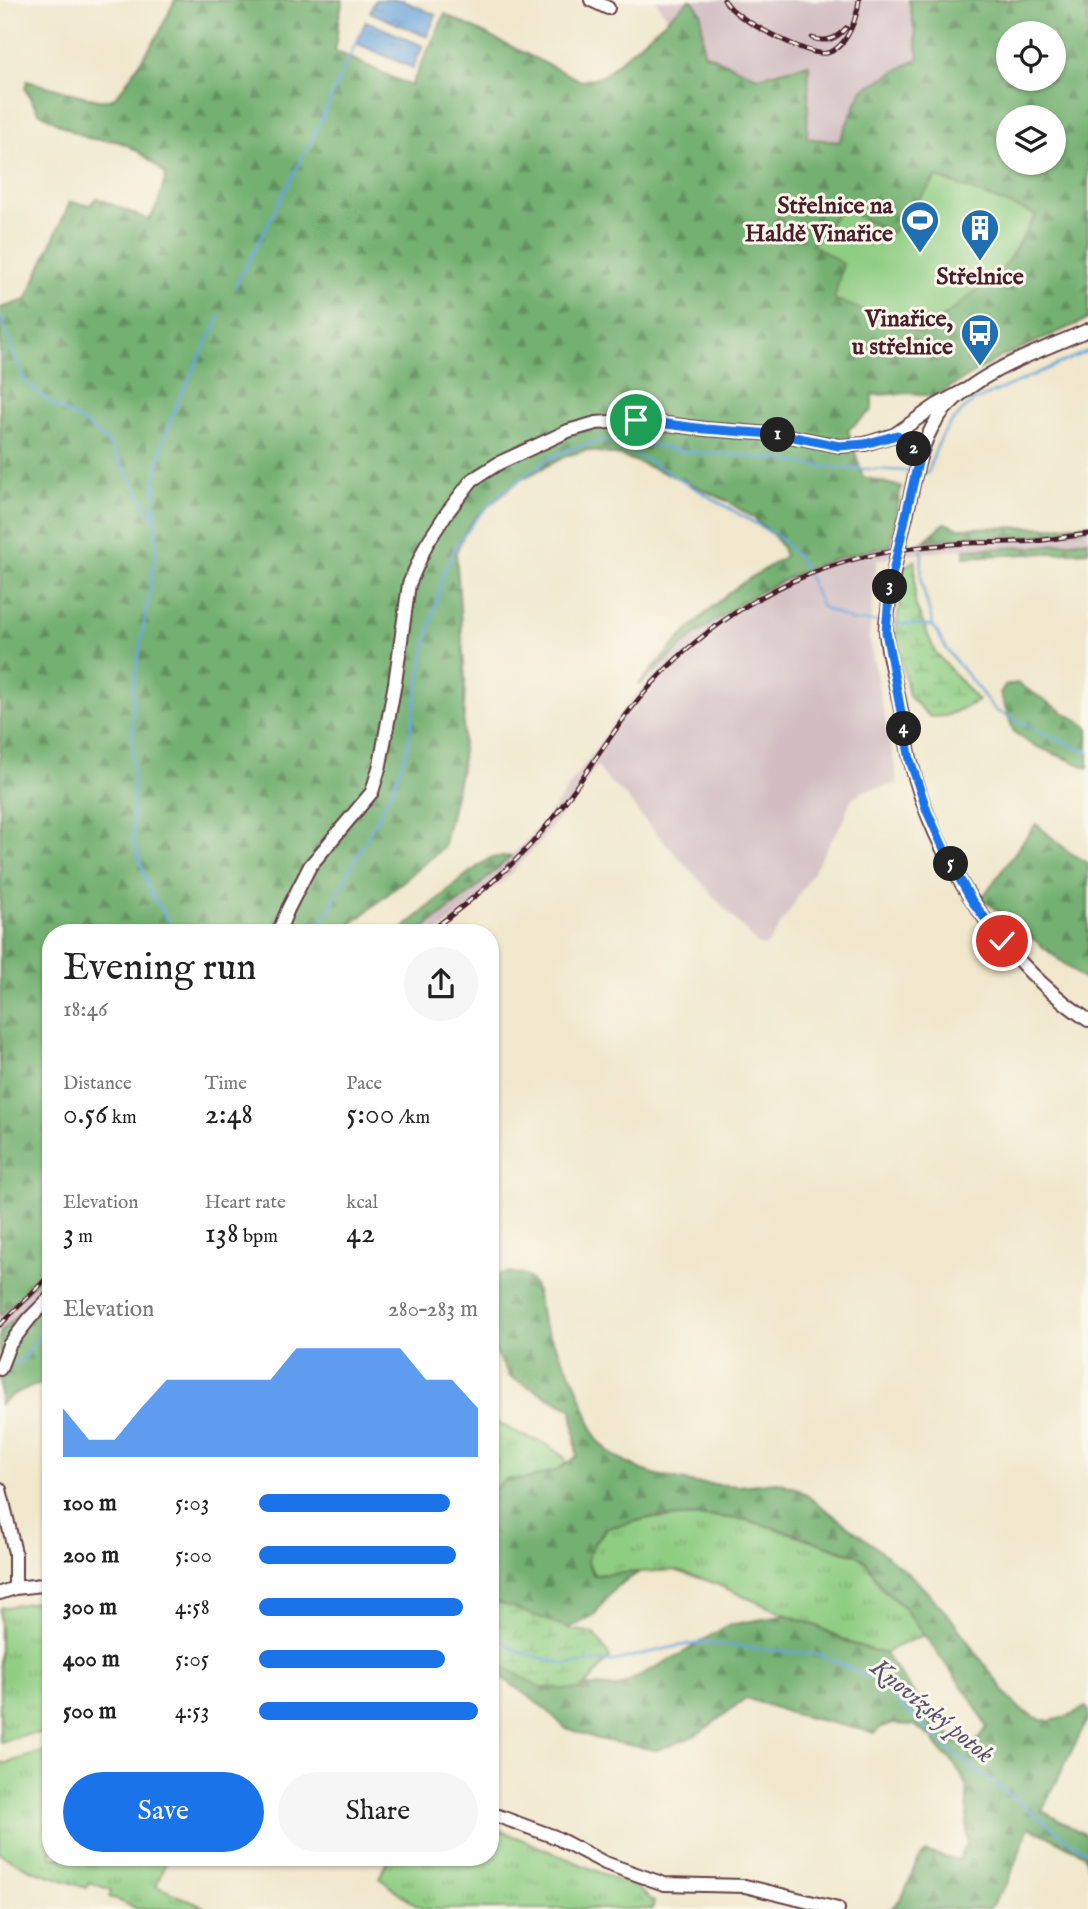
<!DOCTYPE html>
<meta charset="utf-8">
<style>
:root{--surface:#fff;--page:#f6f6f6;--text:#222;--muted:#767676;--accent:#1a73e8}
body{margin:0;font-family:"IM FELL English",serif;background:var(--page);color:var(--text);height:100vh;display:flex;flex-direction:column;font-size:26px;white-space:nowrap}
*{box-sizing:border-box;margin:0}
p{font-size:23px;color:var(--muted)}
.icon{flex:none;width:38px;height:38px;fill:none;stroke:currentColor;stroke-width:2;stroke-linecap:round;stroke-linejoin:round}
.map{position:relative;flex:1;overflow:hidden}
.panel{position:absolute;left:42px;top:924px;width:457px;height:942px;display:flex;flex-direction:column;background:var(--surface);border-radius:28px;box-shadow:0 2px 5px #0004}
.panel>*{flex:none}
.tools{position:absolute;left:996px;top:21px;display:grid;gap:14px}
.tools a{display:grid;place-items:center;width:70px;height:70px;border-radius:50%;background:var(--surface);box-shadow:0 2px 5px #0004;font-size:35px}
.pin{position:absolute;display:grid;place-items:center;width:60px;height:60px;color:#fff;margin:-30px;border:4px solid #fff;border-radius:50%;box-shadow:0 2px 7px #0007}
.km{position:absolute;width:35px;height:35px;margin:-18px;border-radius:50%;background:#222;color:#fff;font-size:19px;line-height:35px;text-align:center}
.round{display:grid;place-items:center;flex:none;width:74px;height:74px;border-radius:37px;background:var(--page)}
.head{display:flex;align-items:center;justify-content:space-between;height:119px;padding:0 21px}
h1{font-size:38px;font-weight:600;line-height:52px}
.metrics{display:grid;grid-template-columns:repeat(3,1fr);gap:10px;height:119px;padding:7px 21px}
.metrics div{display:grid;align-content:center}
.metrics b{font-size:30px;font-weight:600}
.metrics small{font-size:19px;font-weight:400}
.metrics p{font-size:19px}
.chart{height:196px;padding:14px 21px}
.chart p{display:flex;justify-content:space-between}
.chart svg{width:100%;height:126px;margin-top:7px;fill:var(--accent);opacity:.7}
.button{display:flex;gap:14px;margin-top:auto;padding:14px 21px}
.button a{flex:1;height:80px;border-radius:42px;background:var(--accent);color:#fff;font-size:28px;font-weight:600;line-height:80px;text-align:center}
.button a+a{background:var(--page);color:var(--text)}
ul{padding:0 21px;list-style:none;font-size:23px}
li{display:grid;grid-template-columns:112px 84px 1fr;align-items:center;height:52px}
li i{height:18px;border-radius:9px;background:var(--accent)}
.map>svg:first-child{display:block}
.industrial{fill:#d2bec2}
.grass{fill:url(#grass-tufts);stroke:#6c7657;stroke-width:2}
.forest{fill:url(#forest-firs);stroke:#5e684e;stroke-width:2;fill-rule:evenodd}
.wetland{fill:url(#wetland-marsh);stroke:#6c7657;stroke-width:2}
.pitch{fill:#8fcd83;stroke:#6c7657;stroke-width:2}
.water{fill:url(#water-ripples);stroke:#5a6282;stroke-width:2}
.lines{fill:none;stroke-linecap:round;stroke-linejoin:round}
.stream{stroke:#69a4d9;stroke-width:2.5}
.minor-casing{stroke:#633d43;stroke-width:16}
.minor{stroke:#fff;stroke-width:12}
.rail-casing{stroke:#4a1f2b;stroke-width:5}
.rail{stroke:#fbf7ec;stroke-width:2.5;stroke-dasharray:8;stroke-linecap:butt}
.route-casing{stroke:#fff;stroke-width:14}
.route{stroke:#1a73e8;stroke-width:9}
.labels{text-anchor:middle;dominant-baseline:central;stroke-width:6;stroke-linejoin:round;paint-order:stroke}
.poi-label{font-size:24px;font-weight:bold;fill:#4a1f2b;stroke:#fbf7ec;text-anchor:end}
.water-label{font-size:26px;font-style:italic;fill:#565471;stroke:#fbf7ec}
</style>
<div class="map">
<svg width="1088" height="1909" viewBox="0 0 1088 1909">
<defs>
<pattern id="grass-tufts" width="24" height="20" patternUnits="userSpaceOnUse" patternTransform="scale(1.75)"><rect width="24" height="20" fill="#8fcd83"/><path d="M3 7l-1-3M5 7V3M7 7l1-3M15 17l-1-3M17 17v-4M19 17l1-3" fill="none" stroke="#77a66b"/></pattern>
<pattern id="forest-firs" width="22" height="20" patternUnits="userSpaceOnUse" patternTransform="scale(1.75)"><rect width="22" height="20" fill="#73b071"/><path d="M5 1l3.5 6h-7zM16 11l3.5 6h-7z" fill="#608f5d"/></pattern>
<pattern id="wetland-marsh" width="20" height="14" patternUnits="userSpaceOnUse" patternTransform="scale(1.75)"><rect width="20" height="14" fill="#8fcd83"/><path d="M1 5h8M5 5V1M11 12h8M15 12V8" fill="none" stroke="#77a66b"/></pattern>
<pattern id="water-ripples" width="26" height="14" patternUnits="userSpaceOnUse" patternTransform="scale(1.75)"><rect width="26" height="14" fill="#69a4d9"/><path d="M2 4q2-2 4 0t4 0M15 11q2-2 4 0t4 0" fill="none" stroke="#5885b0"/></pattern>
</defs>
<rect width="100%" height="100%" fill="#fbf7ec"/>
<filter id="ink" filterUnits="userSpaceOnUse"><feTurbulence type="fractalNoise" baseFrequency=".0143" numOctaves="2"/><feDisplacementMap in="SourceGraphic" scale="14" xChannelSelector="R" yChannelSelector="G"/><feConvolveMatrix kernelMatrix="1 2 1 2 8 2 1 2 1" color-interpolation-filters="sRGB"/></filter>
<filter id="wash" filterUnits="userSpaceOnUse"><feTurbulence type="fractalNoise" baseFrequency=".00686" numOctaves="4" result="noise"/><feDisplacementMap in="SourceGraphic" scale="28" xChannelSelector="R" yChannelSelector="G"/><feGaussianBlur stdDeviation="1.57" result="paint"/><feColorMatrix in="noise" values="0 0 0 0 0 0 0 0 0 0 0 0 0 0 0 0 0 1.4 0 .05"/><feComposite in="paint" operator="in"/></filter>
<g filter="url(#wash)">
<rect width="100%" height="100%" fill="#f0e7cc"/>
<path class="industrial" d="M655,0H909L919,58L862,91L839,142L807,138L756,82L692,52Z
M1088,528V540L1033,547L965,549L899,555L877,560L869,638L898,784L866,790L855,796L851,800L846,811V816L790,910L768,944L764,946L758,945L639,814L626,796L616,787L609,782L597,766L542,840L503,881L437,933H418L495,872L534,833L554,808L625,707L666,661L708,626L750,598L813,567L831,560L874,548L924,541L965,537L1033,536Z
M51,1267V1282L0,1333V1316Z"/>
<path class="grass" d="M490,1419L521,1435L546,1444L565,1458V1464L558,1470L539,1476L527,1479H508L490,1493Z
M713,1516L746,1520L788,1532L845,1552L856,1554L866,1562L882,1588L904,1608L924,1635L895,1647L885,1654L850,1643L817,1626L787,1615L709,1581L674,1570L594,1575L587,1561L594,1543L607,1528L650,1518Z
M51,1599V1732L25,1735L0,1742V1608Z
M51,1749V1857H168L156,1886L204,1907L200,1909H138L109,1897L111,1890L89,1882L86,1888L30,1869L0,1854V1765Z
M490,1826L637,1888L654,1902L652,1909H424L415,1905L379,1878L390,1857H490Z"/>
<path class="forest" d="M175,0H343L339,17L335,51L411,86L445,14L581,81L603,76L689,0H692L701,12L704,53L757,77L809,64L807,138L839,142L862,90L919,58L909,0H1088V319L999,358L934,397L914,393L872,395V410L848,430L863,477L901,487L891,545L831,560L792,576L750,597L694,636L638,686C667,651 698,617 734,589C750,577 768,568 785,556L782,548L775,537L755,519L727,501L685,481L622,456L586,450L566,456L520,480L499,497L476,517L465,532L456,552L465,680L462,764L443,848L341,933H51V1267L0,1316V308L26,300L70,202L89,205L97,198L149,220L158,204L166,175C154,163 138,149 122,143C110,138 99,142 85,137C70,131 56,122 42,114L38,111L25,89L27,81L98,100H110L114,98L122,89L158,35ZM1008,33H1054V79H1008ZM1008,117H1054V163H1008ZM842,208L891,233L835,299L843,264Z
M945,523L957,528L1054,527L1088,524V528L1033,536L965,537L924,541Z
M1088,540V551L964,557L965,549L1033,547Z
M1017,683L1088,727V768L1031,744L1014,732L1000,693L1005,686Z
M1036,824L1069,852L1088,863V983L982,898Z
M511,856L473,891L418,933H398L465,876L490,858Z
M511,1273L523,1274L531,1280L535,1287L543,1323L574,1379L596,1438L611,1454L642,1470L657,1475L695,1483L740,1486L777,1482L798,1489L872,1544L915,1579L950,1617L1007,1695L1021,1710L1034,1717L1049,1721L1066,1717L1086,1707L1088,1710V1718L1042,1811L1088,1836V1867L1084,1854L1029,1827L1008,1882L989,1909H890C913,1893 907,1867 926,1852L959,1860L967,1843V1785L951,1759L942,1753L933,1739L924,1732L914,1725L894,1724L881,1727L875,1733L793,1714L746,1698L704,1730L683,1741L656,1750L598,1739L565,1728L547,1710L490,1669V1493L506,1479H527L558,1470L577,1456L572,1409L510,1377L490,1342V1275ZM713,1516L746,1520L788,1532L845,1552L856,1554L866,1562L882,1588L904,1608L924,1635L969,1696L987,1727L975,1744L963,1747L946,1732L921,1703L885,1654L850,1643L817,1626L787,1615L728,1625L681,1654L618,1687L584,1686L553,1632L578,1624L594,1615L616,1587L640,1572L594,1575L587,1561L594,1543L607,1528L650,1518Z
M51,1282V1382C30,1386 16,1391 0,1404V1333Z"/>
<path class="wetland" d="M915,560V604L935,652L978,701L946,716L930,717L909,696L896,634L903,568Z
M492,1600L574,1630L594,1633L610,1657L591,1680L580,1690L542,1688L496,1662L490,1657V1602Z"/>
<path class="pitch" d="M937,177L1036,215L1002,270L922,334L834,299L843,264L812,244L842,208L891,233Z"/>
<path class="water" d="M375,0H402L436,15L427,37L370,12Z
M366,21L423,46L413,68L356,43Z"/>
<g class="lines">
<path class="stream" d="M235,287L313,137L356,43
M0,316L24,380L51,404L86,424L108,443L155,519
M614,441L780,538L801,561L822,607L852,621L882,622
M920,472L928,473C938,439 945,425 972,402L1088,351
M922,550L921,581L933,625
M892,623L933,626L950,654L996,711L1088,753
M176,933L150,892L133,839V689L156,552L155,480L163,442L179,399L221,315
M317,933L392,790L407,750L425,649L444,571L460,540L479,516L497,497L548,459L569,449L601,441H632L680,451L776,459L824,467L910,471
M6,1365L23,1360L51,1319
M490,1634L520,1652L565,1664L614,1661L678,1646L702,1643L821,1655L871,1678L946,1747L1075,1845L1088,1852"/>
</g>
</g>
<g filter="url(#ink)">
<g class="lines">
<g class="minor-casing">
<path id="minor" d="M591,0L608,8
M1088,330C1041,351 980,370 945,409C920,437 915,477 907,512C899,545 891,578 888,611C887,618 885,626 886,632C887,653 895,680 899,700C903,719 906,739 910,758C934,860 1001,961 1088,1020
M894,435L907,440L919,458
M278,933L288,909L310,866L372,792L380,765L395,683L409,584L426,545L446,514L472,480L499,463L568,431L596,423L636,420L705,429L784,435L840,446L865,444L894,435L937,405L965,390
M0,1369L9,1345L30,1318L51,1297
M0,1489L15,1553V1588
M0,1593L15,1588L51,1584
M490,1813L555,1837L605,1863L664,1884L745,1886L838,1909"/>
</g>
<use href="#minor" class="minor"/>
<g class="rail-casing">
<path id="rail" d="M724,0C727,4 731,9 735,12C749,24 810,57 827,53C847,48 857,18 859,0
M812,38C826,43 836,39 846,28
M428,933C467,903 507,873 539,835C573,796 599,751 630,710C681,644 755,590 835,565C878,551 922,546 966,543C989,542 1012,543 1035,541C1053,539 1070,536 1088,534
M0,1325L51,1274"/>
</g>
<use href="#rail" class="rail"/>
</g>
</g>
<g class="lines" filter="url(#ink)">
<g class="route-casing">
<path id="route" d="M636,420L705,429L784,435L839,446L865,444L897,435L909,442L919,458L890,585L886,632L910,760L927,811L948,858L972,901L1002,941"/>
</g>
<use href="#route" class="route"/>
</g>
<defs>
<g id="stadium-pin" transform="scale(2.0125)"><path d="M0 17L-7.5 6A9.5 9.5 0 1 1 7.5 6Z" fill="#1f6fb2" stroke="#fbf7ec"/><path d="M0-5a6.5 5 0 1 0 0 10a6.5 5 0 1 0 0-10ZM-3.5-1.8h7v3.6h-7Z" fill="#fff"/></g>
<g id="building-pin" transform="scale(2.0125)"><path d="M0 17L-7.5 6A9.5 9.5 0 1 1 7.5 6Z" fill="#1f6fb2" stroke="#fbf7ec"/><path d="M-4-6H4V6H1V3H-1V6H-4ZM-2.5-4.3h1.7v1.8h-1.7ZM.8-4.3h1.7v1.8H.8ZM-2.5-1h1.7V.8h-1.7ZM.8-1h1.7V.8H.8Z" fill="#fff"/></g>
<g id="bus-pin" transform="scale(2.0125)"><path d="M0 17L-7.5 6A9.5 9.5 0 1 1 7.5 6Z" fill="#1f6fb2" stroke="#fbf7ec"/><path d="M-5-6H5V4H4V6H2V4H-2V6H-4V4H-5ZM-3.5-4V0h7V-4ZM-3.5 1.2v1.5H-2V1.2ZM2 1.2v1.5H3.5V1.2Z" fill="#fff"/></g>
</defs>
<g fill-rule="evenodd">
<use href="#stadium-pin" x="920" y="220"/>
<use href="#building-pin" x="980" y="228"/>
<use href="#bus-pin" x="980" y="333"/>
</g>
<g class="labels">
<g class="poi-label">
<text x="893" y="206">Střelnice na<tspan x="893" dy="28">Haldě Vinařice</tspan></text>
<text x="980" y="277" text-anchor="middle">Střelnice</text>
<text x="953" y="319">Vinařice,<tspan x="953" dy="28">u střelnice</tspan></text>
</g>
<g class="water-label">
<text transform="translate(932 1711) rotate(39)">Knovízský potok</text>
</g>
</g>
</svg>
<div class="tools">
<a><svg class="icon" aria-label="locate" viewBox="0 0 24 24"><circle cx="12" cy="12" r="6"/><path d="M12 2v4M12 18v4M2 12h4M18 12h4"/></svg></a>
<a><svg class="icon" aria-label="layers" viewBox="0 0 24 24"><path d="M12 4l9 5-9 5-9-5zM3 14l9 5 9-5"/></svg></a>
</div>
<div class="pin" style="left:636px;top:420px;background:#1e9e55"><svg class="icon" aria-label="arrive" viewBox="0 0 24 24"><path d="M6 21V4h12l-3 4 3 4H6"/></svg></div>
<div class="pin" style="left:1002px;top:941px;background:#d93025"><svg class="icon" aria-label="check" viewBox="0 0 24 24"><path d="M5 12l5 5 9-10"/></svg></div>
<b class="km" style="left:778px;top:435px">1</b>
<b class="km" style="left:914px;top:449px">2</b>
<b class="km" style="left:890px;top:587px">3</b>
<b class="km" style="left:904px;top:729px">4</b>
<b class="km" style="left:951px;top:864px">5</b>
<section class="panel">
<div class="head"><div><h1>Evening run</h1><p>18:46</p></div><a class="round"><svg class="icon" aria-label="share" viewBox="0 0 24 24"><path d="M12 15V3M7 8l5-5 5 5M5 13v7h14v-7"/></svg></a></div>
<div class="metrics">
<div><p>Distance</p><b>0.56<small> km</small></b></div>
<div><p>Time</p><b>2:48</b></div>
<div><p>Pace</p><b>5:00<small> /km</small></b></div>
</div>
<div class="metrics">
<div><p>Elevation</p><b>3<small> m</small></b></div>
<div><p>Heart rate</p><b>138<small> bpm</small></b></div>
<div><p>kcal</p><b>42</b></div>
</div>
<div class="chart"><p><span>Elevation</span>280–283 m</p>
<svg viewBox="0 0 160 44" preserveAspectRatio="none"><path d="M0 44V27L10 38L20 38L30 27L40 17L50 17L60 17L70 17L80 17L90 6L100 6L110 6L120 6L130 6L140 17L150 17L160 27V44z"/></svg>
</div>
<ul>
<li><b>100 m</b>5:03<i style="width:87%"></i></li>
<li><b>200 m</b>5:00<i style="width:90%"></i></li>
<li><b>300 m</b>4:58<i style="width:93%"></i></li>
<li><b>400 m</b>5:05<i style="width:85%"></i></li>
<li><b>500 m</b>4:53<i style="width:100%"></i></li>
</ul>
<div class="button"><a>Save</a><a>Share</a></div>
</section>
</div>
